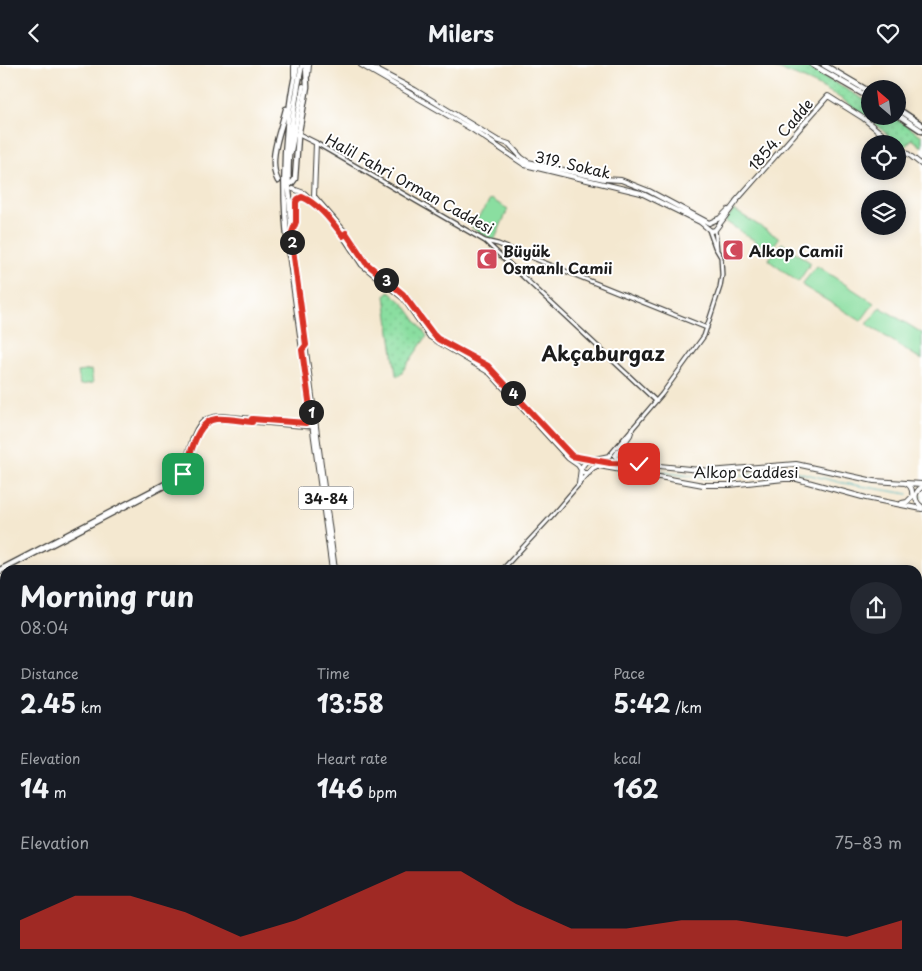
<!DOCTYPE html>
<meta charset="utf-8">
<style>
:root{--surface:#171b24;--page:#242831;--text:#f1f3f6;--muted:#9ea1a6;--accent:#d93025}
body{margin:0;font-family:"Playpen Sans",sans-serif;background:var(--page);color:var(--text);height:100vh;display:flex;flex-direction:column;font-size:19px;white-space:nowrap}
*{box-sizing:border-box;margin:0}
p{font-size:16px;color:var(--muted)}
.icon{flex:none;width:28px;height:28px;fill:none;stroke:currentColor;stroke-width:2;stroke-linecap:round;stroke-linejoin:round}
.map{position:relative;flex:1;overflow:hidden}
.details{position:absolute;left:0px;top:500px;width:922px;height:406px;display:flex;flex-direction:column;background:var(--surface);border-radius:15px 15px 0 0;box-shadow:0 2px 12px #0003}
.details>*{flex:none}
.needle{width:32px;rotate:332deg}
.tools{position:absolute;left:861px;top:15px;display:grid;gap:10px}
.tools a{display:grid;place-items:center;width:45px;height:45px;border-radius:50%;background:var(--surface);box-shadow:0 2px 12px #0003;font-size:25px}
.pin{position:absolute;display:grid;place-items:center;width:42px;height:42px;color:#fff;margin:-21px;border-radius:10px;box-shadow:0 2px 8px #0006}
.km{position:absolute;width:25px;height:25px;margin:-12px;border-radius:50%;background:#222;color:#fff;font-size:14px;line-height:25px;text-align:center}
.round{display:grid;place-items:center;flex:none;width:52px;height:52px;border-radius:26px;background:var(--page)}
.head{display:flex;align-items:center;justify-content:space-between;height:85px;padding:0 20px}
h1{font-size:28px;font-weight:700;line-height:38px}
.figures{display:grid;grid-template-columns:repeat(3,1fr);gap:8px;height:85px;padding:5px 20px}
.figures div{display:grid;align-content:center}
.figures b{font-size:25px;font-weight:700}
.figures small{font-size:14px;font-weight:400}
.figures p{font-size:14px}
.chart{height:140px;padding:10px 20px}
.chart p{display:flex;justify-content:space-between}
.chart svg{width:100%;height:90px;margin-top:5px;fill:var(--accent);opacity:.7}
header{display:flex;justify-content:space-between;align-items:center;height:65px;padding:0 20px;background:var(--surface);font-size:22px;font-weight:700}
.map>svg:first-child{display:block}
.grass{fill:url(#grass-dots);stroke:#537d5e}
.green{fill:#8adea0;stroke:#537d5e}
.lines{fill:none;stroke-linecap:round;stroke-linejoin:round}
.stream{stroke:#3eafb7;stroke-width:1}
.primary-tunnel{stroke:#c9bfac;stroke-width:4;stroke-dasharray:4 2;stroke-linecap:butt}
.secondary-casing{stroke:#3c3b37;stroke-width:5.5}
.primary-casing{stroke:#3c3b37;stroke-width:6}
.highway-casing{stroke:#3c3b37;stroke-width:7}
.secondary{stroke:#fff;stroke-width:3}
.primary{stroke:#fff;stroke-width:4}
.highway{stroke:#fff;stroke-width:4.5}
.route-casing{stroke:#fff;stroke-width:10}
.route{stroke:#d93025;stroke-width:6}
.labels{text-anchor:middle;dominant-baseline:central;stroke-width:4;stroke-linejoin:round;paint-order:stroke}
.shield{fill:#fff;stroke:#606060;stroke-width:1}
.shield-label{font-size:14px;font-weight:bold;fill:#1c1c1c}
.street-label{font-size:15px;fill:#1c1c1c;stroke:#fff}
.poi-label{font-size:15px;font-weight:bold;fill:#1c1c1c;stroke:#fff;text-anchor:start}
.district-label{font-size:20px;font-weight:bold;fill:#1c1c1c;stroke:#fff}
</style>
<header><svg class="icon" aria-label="back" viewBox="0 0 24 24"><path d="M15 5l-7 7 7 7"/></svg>Milers<svg class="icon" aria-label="heart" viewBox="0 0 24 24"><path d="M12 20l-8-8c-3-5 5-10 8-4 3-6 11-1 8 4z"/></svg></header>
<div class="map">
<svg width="922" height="906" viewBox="0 0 922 906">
<defs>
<pattern id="grass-dots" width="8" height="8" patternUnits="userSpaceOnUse" patternTransform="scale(1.25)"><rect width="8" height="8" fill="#8adea0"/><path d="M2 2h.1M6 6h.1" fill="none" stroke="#76be89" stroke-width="1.8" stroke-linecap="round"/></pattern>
</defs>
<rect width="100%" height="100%" fill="#fff"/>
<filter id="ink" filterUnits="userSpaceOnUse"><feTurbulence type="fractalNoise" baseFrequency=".02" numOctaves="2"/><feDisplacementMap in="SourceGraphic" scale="10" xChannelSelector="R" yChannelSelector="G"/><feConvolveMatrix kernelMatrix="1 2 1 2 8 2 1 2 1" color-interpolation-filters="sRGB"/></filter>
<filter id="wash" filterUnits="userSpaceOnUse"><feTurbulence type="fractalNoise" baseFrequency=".0096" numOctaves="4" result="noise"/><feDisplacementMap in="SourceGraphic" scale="20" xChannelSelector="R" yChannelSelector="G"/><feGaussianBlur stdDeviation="1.12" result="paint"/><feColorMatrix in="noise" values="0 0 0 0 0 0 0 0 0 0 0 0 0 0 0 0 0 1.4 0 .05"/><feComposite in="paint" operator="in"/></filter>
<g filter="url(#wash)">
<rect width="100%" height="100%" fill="#f4e8d0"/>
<path class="grass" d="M765,0H804L870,38V51H892L922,71V82L912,74L904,84C879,62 852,38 823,23C805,13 784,6 765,0Z
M389,226L404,239L427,271L399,311L396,310L385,231Z"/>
<path class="green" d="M491,134L508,144L494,176L471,162Z
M734,145L779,173L770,186L725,156Z
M782,178L811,198L798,217L768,195Z
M817,201L874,238L861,256L803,221V218Z
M880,242L922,268V295L868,260V258Z
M91,305L93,318L80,320L78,307Z"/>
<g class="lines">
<path class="stream" d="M638,404L705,413L727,412
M740,411L790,405L843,418L908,429
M919,431L922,432"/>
</g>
</g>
<g filter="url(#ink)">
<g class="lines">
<path class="primary-tunnel" d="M303,21L305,6"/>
<g class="secondary-casing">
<path id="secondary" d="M316,78L485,176L498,179L707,263
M715,165L717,184
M485,176L656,336
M609,391L662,329L704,271L720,222L722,210L721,192L715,182L709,165
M0,504L175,413C196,394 184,350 222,351L312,359
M502,505L549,454L579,419
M0,507L177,415C195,399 189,356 218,354L314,362
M918,813L922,814
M0,869L5,867
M697,901L699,906
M640,906L642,901
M643,906L645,901"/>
</g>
<g class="primary-casing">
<path id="primary" d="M361,0L473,65L525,100L641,128L700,157L711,166L715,165L737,136
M367,0L415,25L497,75L509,79L522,93L528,97L604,114L621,115L649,126L709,158
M294,10V0
M308,10L309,0
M298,69L316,78L314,131L346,168L366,198L408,234L433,269L438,274L488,301L565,385L576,393L610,398H629L710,406L796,399L874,416L922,419
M898,81L922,100
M291,87L303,21
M293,124L304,128L314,137L343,171L362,200L404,234L430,272L490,308L568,393L578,400L583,408H589
M289,135L293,188L335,505
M736,136L828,31L863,53L894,79
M709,158L720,153L728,145
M291,169L297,154L296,141L297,134L304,133L316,141
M289,190L332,505
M620,397L615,391L630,370L632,364
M599,401L703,420H730L784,414H797L866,433L922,444
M580,417L593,403L599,400
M579,419L581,403L586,396L609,391
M922,422C913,428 914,436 922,442
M902,438L907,437L912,432C913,425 911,420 905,418
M660,901L666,906
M666,901L671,906"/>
</g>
<g class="highway-casing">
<path id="highway" d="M813,0L870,33
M824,0L870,27
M898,44L922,60
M898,50L922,66
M278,116C267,95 281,65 286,44
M292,118L295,114L298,72L307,22L306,0
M296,152C279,124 295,33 302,0
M289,190C281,126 283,63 297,0"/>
</g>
<use href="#secondary" class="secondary"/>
<use href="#primary" class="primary"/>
<use href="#highway" class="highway"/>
</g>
</g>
<g class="lines" filter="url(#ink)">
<g class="route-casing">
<path id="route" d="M183,409C191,393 195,356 216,354C228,353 240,356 252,357V354L306,358L311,350L302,285L306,280L291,170L296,157V137L298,134L302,132C319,139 332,157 343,171L346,168L366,198L403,229L433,269L438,274L488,301L572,391L610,398L639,399"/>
</g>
<use href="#route" class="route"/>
</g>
<defs>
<g id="mosque-square" transform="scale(1.125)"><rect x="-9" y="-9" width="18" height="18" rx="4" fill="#d1495b" stroke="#fff"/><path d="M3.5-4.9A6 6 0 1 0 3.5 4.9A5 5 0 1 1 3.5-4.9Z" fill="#fff"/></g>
</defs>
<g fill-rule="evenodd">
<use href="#mosque-square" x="733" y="185"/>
<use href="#mosque-square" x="487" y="194"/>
</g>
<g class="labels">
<rect class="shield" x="298.5" y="421.5" width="55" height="23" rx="4"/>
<g class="shield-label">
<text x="326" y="433">34-84</text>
</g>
<g class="street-label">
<text transform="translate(780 69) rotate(-49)">1854. Cadde</text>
<text transform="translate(573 99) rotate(13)">319. Sokak</text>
<text transform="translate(410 118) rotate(29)">Halil Fahri Orman Caddesi</text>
<text x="746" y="406">Alkop Caddesi</text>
</g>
<g class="poi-label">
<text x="503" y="185">Büyük<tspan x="503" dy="17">Osmanlı Camii</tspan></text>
<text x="749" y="185">Alkop Camii</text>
</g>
<g class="district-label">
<text x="603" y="288">Akçaburgaz</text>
</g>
</g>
</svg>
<div class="tools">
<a><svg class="needle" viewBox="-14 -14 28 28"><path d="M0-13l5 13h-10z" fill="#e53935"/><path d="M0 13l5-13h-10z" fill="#9ea1a6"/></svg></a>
<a><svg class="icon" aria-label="locate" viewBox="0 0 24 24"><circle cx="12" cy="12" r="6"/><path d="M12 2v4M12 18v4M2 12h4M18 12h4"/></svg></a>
<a><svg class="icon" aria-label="layers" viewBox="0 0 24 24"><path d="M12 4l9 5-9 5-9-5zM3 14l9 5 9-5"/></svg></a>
</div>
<div class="pin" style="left:183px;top:409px;background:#1e9e55"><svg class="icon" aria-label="arrive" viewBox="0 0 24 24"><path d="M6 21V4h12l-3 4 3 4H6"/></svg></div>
<div class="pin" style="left:639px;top:399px;background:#d93025"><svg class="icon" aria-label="check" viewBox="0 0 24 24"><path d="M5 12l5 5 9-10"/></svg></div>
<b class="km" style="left:311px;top:347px">1</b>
<b class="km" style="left:292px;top:177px">2</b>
<b class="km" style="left:386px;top:215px">3</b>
<b class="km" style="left:513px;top:328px">4</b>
<section class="details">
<div class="head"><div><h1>Morning run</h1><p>08:04</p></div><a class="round"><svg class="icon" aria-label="share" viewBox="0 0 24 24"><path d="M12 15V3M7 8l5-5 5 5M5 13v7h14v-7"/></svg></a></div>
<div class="figures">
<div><p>Distance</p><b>2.45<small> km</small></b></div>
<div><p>Time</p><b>13:58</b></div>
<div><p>Pace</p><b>5:42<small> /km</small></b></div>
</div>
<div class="figures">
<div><p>Elevation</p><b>14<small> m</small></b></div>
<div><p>Heart rate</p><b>146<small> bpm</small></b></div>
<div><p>kcal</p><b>162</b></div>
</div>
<div class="chart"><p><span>Elevation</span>75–83 m</p>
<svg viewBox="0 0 160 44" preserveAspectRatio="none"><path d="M0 44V30L10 18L20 18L30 26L40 38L50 30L60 18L70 6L80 6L90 22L100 34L110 34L120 30L130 30L140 34L150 38L160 30V44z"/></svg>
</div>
</section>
</div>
